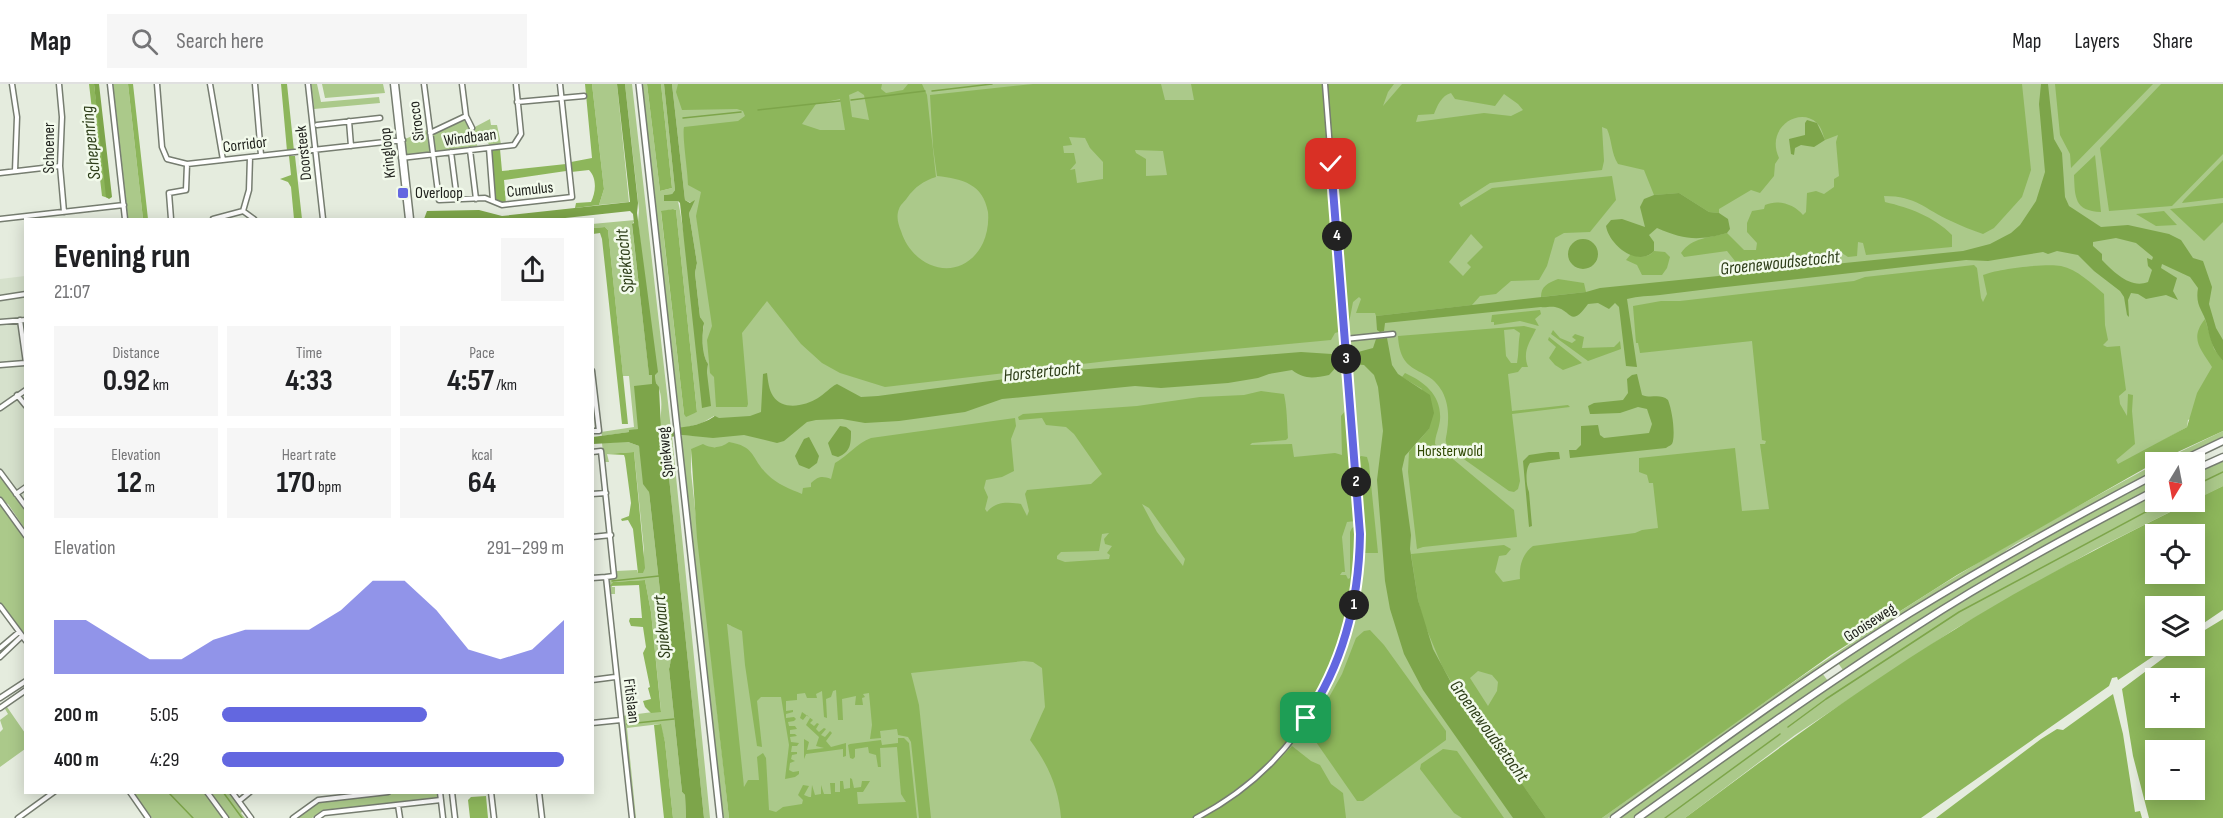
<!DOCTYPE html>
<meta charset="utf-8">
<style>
:root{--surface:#fff;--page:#f6f6f6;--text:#202124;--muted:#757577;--line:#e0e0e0;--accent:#6367e0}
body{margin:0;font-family:"Sofia Sans Condensed",sans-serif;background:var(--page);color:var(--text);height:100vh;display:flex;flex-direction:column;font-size:22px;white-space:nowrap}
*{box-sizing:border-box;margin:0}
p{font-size:20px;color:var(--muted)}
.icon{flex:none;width:33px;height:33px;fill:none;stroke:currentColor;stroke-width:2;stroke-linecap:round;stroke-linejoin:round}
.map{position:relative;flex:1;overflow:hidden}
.details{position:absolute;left:24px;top:134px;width:570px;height:576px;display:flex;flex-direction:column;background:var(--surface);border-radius:0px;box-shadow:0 3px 15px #0003}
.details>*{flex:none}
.needle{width:39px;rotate:190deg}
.buttons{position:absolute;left:2145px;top:368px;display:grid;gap:12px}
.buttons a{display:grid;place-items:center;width:60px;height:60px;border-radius:0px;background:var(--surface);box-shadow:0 3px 15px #0003;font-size:30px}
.pin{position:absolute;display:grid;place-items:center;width:51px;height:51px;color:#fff;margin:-26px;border-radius:12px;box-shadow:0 3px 9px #0006}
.km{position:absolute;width:30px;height:30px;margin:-15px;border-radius:50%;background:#222;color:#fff;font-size:16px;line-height:30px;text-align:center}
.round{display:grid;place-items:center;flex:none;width:63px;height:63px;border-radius:0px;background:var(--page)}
.summary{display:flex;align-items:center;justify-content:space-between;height:102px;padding:0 30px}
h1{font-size:33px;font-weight:700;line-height:45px}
.metrics{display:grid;grid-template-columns:repeat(3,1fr);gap:9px;height:102px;padding:6px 30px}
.metrics div{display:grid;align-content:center;border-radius:0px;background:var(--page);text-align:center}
.metrics b{font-size:30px;font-weight:700}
.metrics small{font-size:16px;font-weight:400}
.metrics p{font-size:16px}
.chart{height:168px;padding:12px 30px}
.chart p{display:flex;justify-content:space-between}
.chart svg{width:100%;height:108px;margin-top:6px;fill:var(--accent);opacity:.7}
ul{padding:0 30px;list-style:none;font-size:20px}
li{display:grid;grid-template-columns:96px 72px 1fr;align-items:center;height:45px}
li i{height:15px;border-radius:8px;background:var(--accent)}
header{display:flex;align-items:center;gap:36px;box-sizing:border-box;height:84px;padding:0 30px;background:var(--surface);border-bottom:2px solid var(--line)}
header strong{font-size:28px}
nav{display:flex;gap:33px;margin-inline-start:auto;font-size:21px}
.search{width:420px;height:54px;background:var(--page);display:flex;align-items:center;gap:15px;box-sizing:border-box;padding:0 21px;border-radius:0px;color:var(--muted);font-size:22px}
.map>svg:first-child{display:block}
.built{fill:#d6e1cc}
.green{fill:#abc98a;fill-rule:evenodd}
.forest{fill:#8db65b;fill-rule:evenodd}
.water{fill:#7da54a;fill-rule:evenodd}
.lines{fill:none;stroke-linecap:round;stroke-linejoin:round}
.stream{stroke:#7da54a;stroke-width:1.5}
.minor-casing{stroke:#767d70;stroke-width:7}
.major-casing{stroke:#767d70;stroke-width:8}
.highway-casing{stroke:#767d70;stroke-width:9}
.minor{stroke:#fff;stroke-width:4}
.major{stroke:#fff;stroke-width:5}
.highway{stroke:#fff;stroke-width:6}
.route-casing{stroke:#fff;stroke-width:12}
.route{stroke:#6367e0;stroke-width:8}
.poi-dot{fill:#6367e0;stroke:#f2faeb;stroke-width:2}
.labels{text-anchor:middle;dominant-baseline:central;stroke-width:5;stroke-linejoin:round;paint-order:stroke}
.street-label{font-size:16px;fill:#21231e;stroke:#f2faeb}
.poi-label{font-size:16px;fill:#21231e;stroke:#f2faeb;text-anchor:start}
.park-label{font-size:16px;fill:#2f4803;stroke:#f2faeb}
.water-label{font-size:18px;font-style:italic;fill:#2e3e19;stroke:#f2faeb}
</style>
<header>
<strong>Map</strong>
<div class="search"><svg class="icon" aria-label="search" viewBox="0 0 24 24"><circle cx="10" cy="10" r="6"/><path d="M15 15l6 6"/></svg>Search here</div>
<nav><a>Map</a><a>Layers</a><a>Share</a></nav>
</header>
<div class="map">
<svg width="2223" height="734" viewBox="0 0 2223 734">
<rect width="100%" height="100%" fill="#e5ecde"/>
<path class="built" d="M25,192V432L0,397V195Z"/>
<path class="green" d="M113,0H128L143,135H128Z
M311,0H317L321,18L379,13L380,19L314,25Z
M322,0H383L385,9L325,14Z
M592,0H617L629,118L599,121L604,105Z
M625,0H632L671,345H660C660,331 665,312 656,299L638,138L639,126Z
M641,0H647L660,107L672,104L661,0H664L675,106L672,110L664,111V117H678L680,127L707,289L708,281C702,271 701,253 704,242L700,233L695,189L697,179L689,129L691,119L685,116L672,0H2223V317L2188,336L2187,343L2157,360L1573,734H750L743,700L727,558V540L732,542L717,363L691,365V388L729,734H722L681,356L682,351L716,353L714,332L702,339L681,345L679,336ZM673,125L676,126L697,328L684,330L661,128Z
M464,34L478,63L434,68L432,50Z
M490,35L491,41H497L501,60L490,62L488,59L481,58L473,44Z
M427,46L430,69L407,72L405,55Z
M635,136L632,141L649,290L652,291V300L638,345L629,348L602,352L601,348L634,343L629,292H623L608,146L605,143L593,144L592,140Z
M2223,347V354L2173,378H2159Z
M672,352L710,734H704L665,354Z
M617,358H628L639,362L649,408L665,552C671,560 672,576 669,585L682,708L685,711L686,734H673L665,658L660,640L627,644L636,734H633L622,632L661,627L651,528L645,496L613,498L612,503H615V510H608L607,497L609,494L617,493L616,487L637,486L638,489H643L644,466L634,368L607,370L609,378H604L602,359Z
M2223,376V402L2195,416V390Z
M2155,380V387L2045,447C2027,453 2013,461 1999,472L1898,533L1773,617L1608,734H1602C1718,650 1835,566 1958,491C2022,452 2089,416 2155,380Z
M0,392L25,427V445L8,420L5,419L0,412Z
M2155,393V403C2049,460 1945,520 1843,586L1838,579L1938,515L2025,463Z
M2155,410L2156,417H2192L2094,466L1955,545L1795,651L1685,734H1643L1780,635L1882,567L2018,484Z
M0,419L25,456V554L0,519Z
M1822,589L1828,597L1633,734H1617Z
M7,623L25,649V665L0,683V648L3,645L0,636L8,630L5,625Z
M132,708H205L223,734H152Z
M211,708H230L243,727L241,729L245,734H229Z
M407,708H438L439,712L435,714L323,726L312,734H296L319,718Z"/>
<path class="forest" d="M89,0H94L108,114L102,112Z
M128,0H133L148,135H143Z
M281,0H287L294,67H287Z
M585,0H592L604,105L599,121L575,124L576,119L591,118C596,108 597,94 589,86L571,88V78L592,74Z
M647,0H661L672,104L660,107Z
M678,0H882L881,5L886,9L903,6L908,0H922L927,11L936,93C923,97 915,103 907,114C905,117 900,121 899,125C896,132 898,140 901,147C913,186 962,201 983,159C987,150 989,139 988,128C983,100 963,95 937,92L933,63L930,11L1033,0H1161L1165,16H1194L1191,0H1323L1331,89L1328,95L1331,97L1342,247L1335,249L1331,256L1116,276L885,303L840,289L822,279L801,260L767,217L742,249L748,320L747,323H716L714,293L710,289L707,256L712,242L696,132L701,108L688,101C688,88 682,52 684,43L738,37L745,32L743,27L737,25L682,26L676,8ZM858,7L864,11L869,36L852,33L849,11ZM840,15L845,46H820L802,40L816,20ZM1069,53L1085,54L1090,64L1103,78V95L1077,99L1075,85L1070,86L1076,79L1074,69H1064L1063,62L1072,61ZM1135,66L1163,67L1167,91L1146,92V75L1136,69Z
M1327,0H1394L1388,8L1383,22L1402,0H2022L2031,86L2022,113L1994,144L1983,150C1972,146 1961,142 1951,137C1924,125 1917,112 1884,112L1885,118C1910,124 1933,132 1952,151V163L1866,171L1863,159L1858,158L1857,172L1848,173L1842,169L1832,176L1769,183H1749L1735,177L1727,167L1684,173L1681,169C1692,153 1710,154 1727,149L1744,166H1756L1757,159L1747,148V139L1752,127L1764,125L1765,121C1778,115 1794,120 1803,131L1806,128L1807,109L1816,107L1824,110L1834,103V95L1839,92L1836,58L1838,51L1825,56C1823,50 1821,43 1817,39C1799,22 1765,44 1779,74L1775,80L1774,92L1760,109L1751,106L1719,125V129L1709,128L1679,109L1654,111L1644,86L1618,80C1611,69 1612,56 1607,45L1602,43L1604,77L1602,86L1490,99L1459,119L1461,123L1492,104L1612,92L1616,116L1590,148L1564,149L1555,154L1547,182L1539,196L1511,197L1496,210L1480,212L1472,221L1376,232L1375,229H1356L1361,215L1359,213L1353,218L1348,244L1345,246ZM1451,9L1455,15L1495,22L1504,10L1518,20L1523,26L1511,32L1484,29L1416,38L1418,31L1434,30C1437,22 1442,11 1451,9ZM1471,150L1483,163L1467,179L1471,183L1463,192L1449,178Z
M2055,0H2153L2071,84L2070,70L2060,51Z
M2161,0H2223V70L2172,122L2109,127L2100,64Z
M500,65L502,87L566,80V87L504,96L506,120L495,116L492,66Z
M2095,71L2101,128C2074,127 2075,113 2074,91Z
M289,72H295L302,135H294L291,103L288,98L280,95L291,91Z
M2223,76V114L2182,119L2184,116Z
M2223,119V138L2204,157L2170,125Z
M673,125L676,126L697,328L686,333L684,330L661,127Z
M2164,127L2177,141L2156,142L2136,130Z
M605,143L608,146L628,340H622L602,155L600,149L593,150V144Z
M1654,167L1665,168L1670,173L1667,184L1662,191H1642L1637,181L1626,176L1631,170C1639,174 1648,174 1654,167Z
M1974,181L1977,184L1981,214L1983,218L1987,210L1983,191C1997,185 2046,179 2061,182C2077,185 2092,200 2104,210L2105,241L2108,256L2103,261L2107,263L2120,262L2126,306L2119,312L2120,320L2127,332L2128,310L2133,311L2132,327L2135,360L2116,376L2118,380L2187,343L2197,309L2212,283C2201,265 2189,255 2205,235L2214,265L2223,277V347L2156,378L1957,491L1831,571L1602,734H1546L1462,616L1442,582L1424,539L1418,516L1411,470L1504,461L1511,465L1506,471L1499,472L1495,488L1503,498L1520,495C1519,483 1522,470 1533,462L1635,449L1642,446L1658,444L1653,399H1649L1647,391L1639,388V374L1735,364L1742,427L1769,425L1760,360H1765L1766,357L1762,356L1752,257L1640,269L1638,259H1636L1633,222L1661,217H1680L1854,197L1865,193ZM1478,587L1492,591L1498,598L1497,607L1488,622L1470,594Z
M1558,195L1584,199L1586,208L1541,213C1541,202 1548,199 1558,195Z
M1540,226L1541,230L1535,235L1539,242L1520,237L1494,241V238H1491L1492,231Z
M1524,242L1536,245C1530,258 1522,267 1528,283H1522L1518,288L1508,290L1512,327L1568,321L1570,323L1512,330L1520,397L1518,405L1514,408L1509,407L1451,366C1449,363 1446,361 1446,358C1445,357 1447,349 1447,348C1449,334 1449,320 1442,307C1428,281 1400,294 1398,252ZM1514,245L1520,249C1518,259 1519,269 1517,279H1511L1506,272L1504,246Z
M1553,246L1560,254L1572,259L1576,256L1572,253L1575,250L1584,253L1582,264L1614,263L1620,257L1621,265L1588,277L1551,250Z
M1549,253L1582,279L1563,286L1555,281L1549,274L1556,263L1548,256Z
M1405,289C1425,298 1442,312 1440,336C1439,345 1435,352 1435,360L1514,426L1517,453L1423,463L1417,465L1408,388L1409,368L1429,345L1422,305L1402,293Z
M1261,307L1284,310C1287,324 1287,338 1288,354L1286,356L1252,359L1250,361L1292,360L1294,373L1335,369L1342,371L1341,332L1346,326L1358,444L1356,486L1352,512L1344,550L1332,583L1312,622L1294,648L1265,683L1222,716L1192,734H1061C1059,705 1048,680 1030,656L1045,623L1042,584L1033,578L1024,577L911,589L919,621L931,734H919L911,658L908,653L898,651L897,645L880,647L881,654L870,655L872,641L869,609L863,610L865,613L862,614L863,621H855L856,612L842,615L843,636H838L836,606L833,607L831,613L826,615L827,634L824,633L822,607L816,610L817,614H807L805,609L797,610V616L786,617V627L793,626V628L786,630V634L794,633L796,635L794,637L788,638L789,642H795L797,645L790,646V650H795L797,652L790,653L791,658L799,659L797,662H792L791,668H797V670L792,671L791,675L795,677L790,679L789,686L793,688L799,687V690L795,693L785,695L789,661L781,613H761L757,617L762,663L757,662L745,581L742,547L727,540L744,703L748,696H759L757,673L763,669L766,674L769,726L776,728L783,723L802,720L803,716L798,711L803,701L809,702L804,711L809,713H811L812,701L815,711L821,710V701L824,710H831L830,699H835V708H840V697H843L844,705L850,704V694L852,695L854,704L861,703L862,697H870L863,708H857L858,720L906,718L901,710L897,663L880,664L881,683H878L876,671L869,669L868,663L855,665V673L853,675L850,674L848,661L850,660L881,656L882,661L898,659V654H904L909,659L917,734H729L697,454L691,365L703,360C712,365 721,364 729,358C757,363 750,374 768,391C777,400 790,405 802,410L803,404L811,403V399C819,392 822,392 831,395L835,379C848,372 857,359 871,354L1015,334L1016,342L1011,355L1014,387L1002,393L986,396L984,404L988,413L985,425L987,428C996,417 1008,418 1021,420L1027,432L1029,427L1025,410L1027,406L1091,400L1102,390L1074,350L1066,343L1046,341L1042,334L1019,336L1018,333L1023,330L1137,322L1200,313L1244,311ZM1142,420L1149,424L1185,475L1183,482L1157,448ZM1355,437L1357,441L1352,444L1350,448V494L1348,495L1346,491H1340L1342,488H1345L1342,453L1347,438ZM1109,449L1104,455L1105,460L1112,462L1107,469L1110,471L1109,475L1065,478L1057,475V472L1061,468L1099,467L1102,450Z
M634,368L645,484L643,489H638L633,445L628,436L622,437L621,435L629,432L631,419L625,374L624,371L606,370Z
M1361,372L1367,373L1369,380L1378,469H1362L1356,376Z
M2223,402V526L2195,545L2194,522H2156V561H2170L2118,596L2117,593L2112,594L2109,602L1921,734H1685C1773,668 1861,603 1954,546C2041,492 2133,446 2223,402ZM2156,450H2194V489H2156Z
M645,496L651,528L661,628L651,629L645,623L643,617L651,615L648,604L650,603L643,569L646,563L643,543L631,542L629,537L630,534H642L639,501L610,502L613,498Z
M2223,535V734H2149L2133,672L2122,605L2181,561H2194L2195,552ZM2156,594H2194V633H2156ZM2156,666H2194V705H2156Z
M1370,546L1384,561L1446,647V656L1363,717H1357L1307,645L1323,624L1342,590L1356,554L1364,547Z
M2113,610L2123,650L2135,728L2140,727L2142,734H1936L2041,655L2057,645L2063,646Z
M802,628L813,636L810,639L814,642L817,639L819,640L816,645L819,648L824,644L826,645L821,651L825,653L830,647L832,649L826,657L831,663L846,659V672L843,673V665L806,670L804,675V655L809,658L807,666L824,664L816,662L819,653L806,641L810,634L807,631L803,636L800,634Z
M661,640L665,658L673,734H664L654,641Z
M1292,662L1311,677L1320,681L1331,700L1343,709L1346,734H1201C1238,712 1263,694 1292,662Z
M1443,665L1457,667L1504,734H1462L1454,729L1420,685L1421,680Z
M486,712L488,734H470L468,716L471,713Z"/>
<path class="water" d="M94,0H99L112,113L109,115L106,113Z
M617,0H625L638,119L637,129L658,288L655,291L656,299L659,303L661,345C680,344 699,343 715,332L719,334L750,332L761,328L763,290L767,289C768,297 769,306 773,312C783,327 805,322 818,314C825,310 830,303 837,300L861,313L878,312L1064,287L1301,268L1347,271L1373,264L1376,255L1387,254L1392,281L1398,290L1430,311L1434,329L1429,345L1405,372L1402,385L1411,451L1410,465L1418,516L1433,565L1453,602L1546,734H1513L1423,606L1404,570L1390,525L1385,497L1377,396L1383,347L1378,303L1374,291L1364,281L1340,279L1329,291C1314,294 1305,296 1292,286L1269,290L1258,294L1228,299L1161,304L1135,302L1002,315L965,328L899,337L865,339L842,335L816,336L807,338L784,357L777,359L744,351L713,354L682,351L665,354L704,734H686L685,711L682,708L669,585C672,576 671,560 665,552L649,408L643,400L639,362L628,358L593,360V353L629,348V346L638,345L634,302L652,300V291H649L632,140L634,139L633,130L630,127L556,135H424L427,127L479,126L502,132L630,118Z
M664,0H672L685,116L690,119L695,116L689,129L697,179L695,189L700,233L704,239C702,252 701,269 708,280L707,289L711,322L702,324L680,119L678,117H664V111L672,110L675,106Z
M2041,0H2048L2054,55L2062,69L2065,113L2069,122L2101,143L2128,141L2169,150L2181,156L2193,174L2203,177L2212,203L2209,220L2216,244L2223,256V277C2213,266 2210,255 2207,241C2203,225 2195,223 2198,204L2190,193L2162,180L2161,184L2177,194L2173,207L2178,216L2166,211L2146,215L2138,210L2131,209L2128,216L2129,233L2127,231L2124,213L2120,207L2094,187L2078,171L2057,167L2048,170L2043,168L1988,177L1966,176L1717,204C1698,206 1679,209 1660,211C1649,212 1638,212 1627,215L1637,283L1626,282L1619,223L1615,219L1609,225L1598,219L1588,220C1570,245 1572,226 1555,223C1550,222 1545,224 1541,223L1385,239L1384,247L1380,248L1377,246L1376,232L1586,208L1600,204L1963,167L1990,160L2011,149L2020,141L2036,117L2045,88L2039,20ZM2116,154L2136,159L2153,173L2152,176L2147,174L2148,182L2152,186L2148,198C2130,205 2114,188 2102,176V170L2093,162V158Z
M1807,36L1817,39L1825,56L1814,63L1801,61L1795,64L1794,71L1791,70L1789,55L1805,51V39Z
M1679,109L1709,128L1719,129L1728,135L1730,145L1727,149C1698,157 1685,156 1657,144L1649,151L1654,158V167C1638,184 1609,161 1606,142L1611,136L1622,135L1645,143L1640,123L1644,115L1654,111Z
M1568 170a15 15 0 1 1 30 0a15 15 0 1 1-30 0Z
M1637,290L1642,311C1651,315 1660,309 1668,316C1672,326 1675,346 1673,357C1672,362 1670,361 1666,364L1570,374L1569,366H1576L1581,361V342L1598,341L1600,351L1604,354L1649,349L1652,340L1647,325L1638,323L1620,329L1593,330H1590L1588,322L1594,319L1623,316L1628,309L1627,295L1632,291Z
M840,342L846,343L851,347C851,359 851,368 838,373L832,371L828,359Z
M809,353L819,372L817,379L809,385L799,381L795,372L804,355Z
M1549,368H1559L1560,375L1530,379C1525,385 1526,401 1529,408L1532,442L1529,443L1523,377L1529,371Z"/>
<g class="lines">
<path class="stream" d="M932,7L992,0
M851,16L925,7
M758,26L840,17
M683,34L741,28
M2194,402L2223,388
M612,497L659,492
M627,640L674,635
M1788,643L1826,615L1959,528L2166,417
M168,708L193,734
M223,708L242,734
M1665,734L1780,650"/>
<g class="minor-casing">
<path id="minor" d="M12,0L17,33L15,87
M59,0L62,33L60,82L64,128
M110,0L125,135
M157,0L162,63L167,75L187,80L403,56
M210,0L223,76
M255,0L261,71
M308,0L323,135
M393,0L408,135
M396,0L411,135
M424,0L439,116L485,114L502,121L572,113L560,0
M462,0L466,32L472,44
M517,18L584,12
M349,37L351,62
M317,41L380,34
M430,49L466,32
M489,64L493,117
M470,66L476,115
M451,68L457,115
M250,73L249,106L243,127L254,135
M401,74L514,61L521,50L516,0
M0,89L60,82
M0,135L124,121
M171,135L169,109L186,106L187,80
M213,135L243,127
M0,214L26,210
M20,236L26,279
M0,238L26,236
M1345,255L1393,250
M0,281L25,279
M592,287L599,347H592
M17,311L26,322
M0,324L26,306
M592,368L601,367L614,492L606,493L632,734
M0,388L26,423
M16,410L26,403
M592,410L606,409
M0,416L26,452
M592,453L611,451
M592,494L606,493
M0,522L26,557
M0,564L19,548
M0,573L22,552
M592,596L615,593
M0,614L26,597
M0,624L26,606
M592,639L621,636
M130,708L148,734
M207,708L226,734
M232,708L251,734
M440,708L443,734
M452,708L455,734
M491,708L494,734
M539,708L542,734
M239,717L250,708
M398,721L400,734
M18,734L54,708
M293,734L318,716L388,708
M317,734L324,729L441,716
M1196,734C1305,678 1359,568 1360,450L1325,0"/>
</g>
<g class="major-casing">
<path id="major" d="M639,0L720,734"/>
</g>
<g class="highway-casing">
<path id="highway" d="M2179,378L2223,357
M2194,386L2223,373
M1614,734C1711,664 1808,592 1910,529C1990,480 2072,434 2156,390
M1638,734C1729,669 1820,604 1915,543C1992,493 2074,449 2156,406"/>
</g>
<use href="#minor" class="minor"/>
<use href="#major" class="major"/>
<use href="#highway" class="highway"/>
</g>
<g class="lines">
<g class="route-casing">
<path id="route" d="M1306,634C1344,579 1359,516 1360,450L1331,80"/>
</g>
<use href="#route" class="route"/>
</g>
<rect class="poi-dot" x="397" y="103" width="12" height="12" rx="3"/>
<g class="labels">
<g class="street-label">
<text transform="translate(417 37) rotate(-97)">Sirocco</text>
<text transform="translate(470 54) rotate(-7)">Windbaan</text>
<text transform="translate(245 61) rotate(-7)">Corridor</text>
<text transform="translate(49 64) rotate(-90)">Schoener</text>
<text transform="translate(304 69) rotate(-96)">Doorsteek</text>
<text transform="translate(388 69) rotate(-96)">Kringloop</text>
<text transform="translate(530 106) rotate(-6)">Cumulus</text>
<text transform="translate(666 368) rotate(-96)">Spiekweg</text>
<text transform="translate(1870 539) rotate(-33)">Gooiseweg</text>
<text transform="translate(631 617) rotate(83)">Fitislaan</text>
</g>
<g class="poi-label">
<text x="415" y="109">Overloop</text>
</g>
<g class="park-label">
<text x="1450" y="367">Horsterwold</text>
</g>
<g class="water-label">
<text transform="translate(91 59) rotate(-96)">Schepenring</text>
<text transform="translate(625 177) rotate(-96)">Spiektocht</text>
<text transform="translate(1780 179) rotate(-6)">Groenewoudsetocht</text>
<text transform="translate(1042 288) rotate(-6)">Horstertocht</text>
<text transform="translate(662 543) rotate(-95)">Spiekvaart</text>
<text transform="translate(1489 647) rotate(54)">Groenewoudsetocht</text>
</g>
</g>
</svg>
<div class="buttons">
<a><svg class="needle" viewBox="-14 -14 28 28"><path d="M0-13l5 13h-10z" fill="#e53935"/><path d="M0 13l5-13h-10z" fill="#757577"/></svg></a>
<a><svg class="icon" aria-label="locate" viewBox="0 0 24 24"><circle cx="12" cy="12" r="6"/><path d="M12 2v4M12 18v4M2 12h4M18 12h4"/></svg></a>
<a><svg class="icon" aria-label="layers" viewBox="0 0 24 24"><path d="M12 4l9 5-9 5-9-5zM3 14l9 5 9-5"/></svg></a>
<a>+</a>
<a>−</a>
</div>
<div class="pin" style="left:1306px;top:634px;background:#1e9e55"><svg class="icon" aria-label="arrive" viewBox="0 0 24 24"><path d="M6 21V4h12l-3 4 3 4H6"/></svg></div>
<div class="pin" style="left:1331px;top:80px;background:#d93025"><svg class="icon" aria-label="check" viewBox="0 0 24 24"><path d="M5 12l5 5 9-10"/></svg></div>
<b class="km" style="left:1354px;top:521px">1</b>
<b class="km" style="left:1356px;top:398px">2</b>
<b class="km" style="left:1346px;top:275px">3</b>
<b class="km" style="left:1337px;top:152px">4</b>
<section class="details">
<div class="summary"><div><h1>Evening run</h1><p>21:07</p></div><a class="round"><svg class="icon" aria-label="share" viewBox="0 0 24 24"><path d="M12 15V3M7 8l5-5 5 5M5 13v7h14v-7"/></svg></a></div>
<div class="metrics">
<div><p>Distance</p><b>0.92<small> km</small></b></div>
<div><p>Time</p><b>4:33</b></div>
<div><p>Pace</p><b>4:57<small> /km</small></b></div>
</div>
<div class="metrics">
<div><p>Elevation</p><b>12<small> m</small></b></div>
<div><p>Heart rate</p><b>170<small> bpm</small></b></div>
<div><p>kcal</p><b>64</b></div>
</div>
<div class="chart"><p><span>Elevation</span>291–299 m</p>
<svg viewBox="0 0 160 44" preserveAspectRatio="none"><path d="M0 44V22L10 22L20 30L30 38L40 38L50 30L60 26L70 26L80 26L90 18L100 6L110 6L120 18L130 34L140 38L150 34L160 22V44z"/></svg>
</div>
<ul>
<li><b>200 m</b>5:05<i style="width:60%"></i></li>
<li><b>400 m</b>4:29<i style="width:100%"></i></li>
</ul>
</section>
</div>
